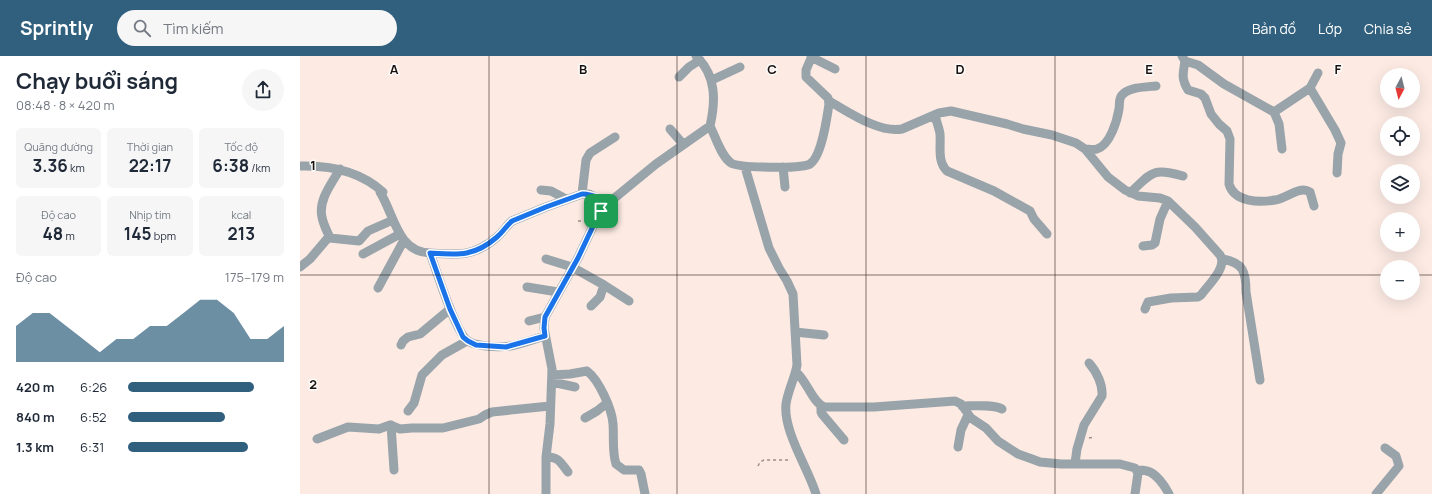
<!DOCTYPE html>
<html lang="vi">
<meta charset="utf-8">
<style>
:root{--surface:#fff;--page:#f6f6f7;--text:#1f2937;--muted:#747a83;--accent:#30607e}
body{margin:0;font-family:Manrope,sans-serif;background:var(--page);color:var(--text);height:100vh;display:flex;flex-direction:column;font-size:15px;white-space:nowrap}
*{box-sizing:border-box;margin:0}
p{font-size:13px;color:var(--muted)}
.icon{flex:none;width:22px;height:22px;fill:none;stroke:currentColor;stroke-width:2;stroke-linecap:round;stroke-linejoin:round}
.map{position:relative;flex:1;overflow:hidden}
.drawer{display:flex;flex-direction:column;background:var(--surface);width:300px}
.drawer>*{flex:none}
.needle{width:26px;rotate:187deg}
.controls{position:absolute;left:1080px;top:12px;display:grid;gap:8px}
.controls a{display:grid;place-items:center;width:40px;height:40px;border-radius:50%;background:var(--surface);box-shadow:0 4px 16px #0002;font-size:20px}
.pin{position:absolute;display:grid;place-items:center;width:34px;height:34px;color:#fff;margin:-17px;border-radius:8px;box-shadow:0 2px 6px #0006}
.round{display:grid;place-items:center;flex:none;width:42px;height:42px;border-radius:21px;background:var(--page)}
.summary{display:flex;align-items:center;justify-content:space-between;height:68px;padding:0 16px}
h1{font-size:22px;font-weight:700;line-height:30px}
.figures{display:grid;grid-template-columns:repeat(3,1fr);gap:6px;height:68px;padding:4px 16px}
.figures div{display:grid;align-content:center;border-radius:6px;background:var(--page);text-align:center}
.figures b{font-size:17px;font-weight:700}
.figures small{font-size:11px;font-weight:400}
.figures p{font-size:11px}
.chart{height:112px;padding:8px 16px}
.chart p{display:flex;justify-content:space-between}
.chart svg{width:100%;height:72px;margin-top:4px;fill:var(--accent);opacity:.7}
ul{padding:0 16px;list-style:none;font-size:13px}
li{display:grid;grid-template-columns:64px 48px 1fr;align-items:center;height:30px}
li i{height:10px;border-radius:5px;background:var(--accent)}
header{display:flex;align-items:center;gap:24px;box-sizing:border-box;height:56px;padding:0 20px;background:var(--accent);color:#fff}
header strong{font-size:19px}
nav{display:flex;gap:22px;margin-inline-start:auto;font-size:14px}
.search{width:280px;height:36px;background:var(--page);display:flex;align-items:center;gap:10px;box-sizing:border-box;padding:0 14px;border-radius:22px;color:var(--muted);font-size:15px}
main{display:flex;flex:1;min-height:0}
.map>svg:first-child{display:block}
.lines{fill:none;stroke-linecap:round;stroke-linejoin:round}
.path{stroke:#9e8f89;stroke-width:1.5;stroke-dasharray:3 3;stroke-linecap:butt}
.minor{stroke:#98a3aa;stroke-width:9}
.route-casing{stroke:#fff;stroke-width:8}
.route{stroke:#1a73e8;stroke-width:5}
.grid{fill:none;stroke:#1a100c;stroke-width:1;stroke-opacity:0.55}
.grid-label{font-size:13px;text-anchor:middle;font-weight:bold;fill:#1a100c;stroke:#fbfbfb;stroke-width:3;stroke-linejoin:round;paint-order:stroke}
</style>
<header>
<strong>Sprintly</strong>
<div class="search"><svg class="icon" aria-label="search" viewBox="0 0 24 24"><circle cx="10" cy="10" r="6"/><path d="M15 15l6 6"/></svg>Tìm kiếm</div>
<nav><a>Bản đồ</a><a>Lớp</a><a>Chia sẻ</a></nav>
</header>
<main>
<section class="drawer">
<div class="summary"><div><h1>Chạy buổi sáng</h1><p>08:48 · 8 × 420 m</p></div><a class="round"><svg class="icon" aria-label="share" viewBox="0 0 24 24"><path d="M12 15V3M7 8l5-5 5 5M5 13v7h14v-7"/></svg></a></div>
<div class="figures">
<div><p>Quãng đường</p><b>3.36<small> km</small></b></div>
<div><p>Thời gian</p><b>22:17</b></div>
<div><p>Tốc độ</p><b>6:38<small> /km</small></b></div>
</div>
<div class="figures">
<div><p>Độ cao</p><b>48<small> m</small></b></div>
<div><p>Nhịp tim</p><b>145<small> bpm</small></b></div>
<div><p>kcal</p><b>213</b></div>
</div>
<div class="chart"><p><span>Độ cao</span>175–179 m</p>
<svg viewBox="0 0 160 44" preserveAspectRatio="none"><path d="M0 44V22L10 14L20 14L30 22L40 30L50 38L60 30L70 30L80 22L90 22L100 14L110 6L120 6L130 14L140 30L150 30L160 22V44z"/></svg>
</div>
<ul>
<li><b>420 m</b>6:26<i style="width:81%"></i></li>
<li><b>840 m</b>6:52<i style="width:62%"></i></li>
<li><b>1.3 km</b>6:31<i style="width:77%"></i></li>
</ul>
</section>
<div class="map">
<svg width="1132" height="438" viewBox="0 0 1132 438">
<rect width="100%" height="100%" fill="#fceae3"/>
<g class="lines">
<path class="path" d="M278,165H285
M789,382L795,381
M458,410L460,406L464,404H491"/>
<path class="minor" d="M882,0L885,5C883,18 881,22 888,34L901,38L905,42L911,58L919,68L927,75L930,83L929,128C934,146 959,147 975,144C986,143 999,129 1010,136L1014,150
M511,1L535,13
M885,5L898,9L924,28L974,56L979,68L982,93
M379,21L389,11L400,4
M412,24L440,11
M1010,32L1035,74L1041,87L1038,98L1037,117
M529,45C549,56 578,77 602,73L639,57L651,55L707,68L723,73L752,79L776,87L785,93L808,121L825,134L838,140L860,142L868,145L895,171L920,199C928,211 908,229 901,239L898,241L871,242L848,246L845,253
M974,56L1010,32L1018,17
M635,59C636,65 639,71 640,78C641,91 637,105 647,115L694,135L730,155L734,163L747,178
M410,70C416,82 421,100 431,107C439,112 503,113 510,108C522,100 527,61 529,48L528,42L506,21V14L512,0
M370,73L383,88
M785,93C788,93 794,94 797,93C810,89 817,65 819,53C820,48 818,42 823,38C831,31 845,31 856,30
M0,110C31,109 60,115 83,136H80C94,158 97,196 130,197C136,213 156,278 168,285C174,289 180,289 186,290C211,293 222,287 245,280
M445,111L469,192L479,212L487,225L493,238L497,309C495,322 488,334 486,348C483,375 508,412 516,438
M483,111L485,131
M241,134L251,135L266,143
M830,137C852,117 851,111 883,120
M282,138L286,104L290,97L315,81
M30,182C27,175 23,168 22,161C18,144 32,127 40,113
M843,190L852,189L855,187L860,163L868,145
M130,197C158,199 174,201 197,181C203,176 206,170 212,165L246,151L282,138H289L297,142L309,145
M63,198L100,178
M246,203L272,211L304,229L329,245
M923,203C943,207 946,215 946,236L960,324
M0,211L10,203L27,183L30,182L59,185L68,175L93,164
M227,231L258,236
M78,232L104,184
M291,250L300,241L304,229
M229,265L245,261
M495,276L524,279
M101,289L103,285L108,281L120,278L150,253
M496,316C507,325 512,346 524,351H574L655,345L661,348L671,362L686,372L698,385L718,398L732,403L740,406L761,408H820L835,412L838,417L835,438
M252,319L270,318L287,315C299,324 312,353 313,368C314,381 312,396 316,408L324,414H339L341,418L345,438
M252,326L275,331
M521,349V356L522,358L544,384
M662,350C673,350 693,348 702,353
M108,355L114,347L122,319L142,299L167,285
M285,362L297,355L307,347
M91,369L94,414
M17,383L48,371L79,373L90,369L100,373L112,372H143L179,363L185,359L192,356L250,350
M658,391L661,374L668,359
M246,401C258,400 261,407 268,416
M775,407L777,393L784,369L802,340C803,329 797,316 789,307
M837,414C840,414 844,414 847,415C856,417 865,430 869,438
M246,438V401L250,368L252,313L244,272L245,261L278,202L295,166L306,149L356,108L410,70C416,44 416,19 396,0
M1076,438L1099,410L1096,400L1085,392"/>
</g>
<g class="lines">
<g class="route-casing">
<path id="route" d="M282,138C289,137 302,143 309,145L295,166L278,202L245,261L244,272L245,280L206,291L176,289L168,285L163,281L150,253L130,197C158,199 174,201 197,181C203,176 206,170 212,165L246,151Z"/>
</g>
<use href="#route" class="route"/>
</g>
<path class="grid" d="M189,0V438M377,0V438M566,0V438M755,0V438M943,0V438M0,219H1087M1113,219H1132"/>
<g class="grid-label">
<text x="94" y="18">A</text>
<text x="283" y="18">B</text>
<text x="472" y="18">C</text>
<text x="660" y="18">D</text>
<text x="849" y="18">E</text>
<text x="1038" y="18">F</text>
<text x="13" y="114">1</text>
<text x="13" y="333">2</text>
</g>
</svg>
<div class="controls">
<a><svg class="needle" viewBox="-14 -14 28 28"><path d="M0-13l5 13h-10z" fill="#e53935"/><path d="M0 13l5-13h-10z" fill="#747a83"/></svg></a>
<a><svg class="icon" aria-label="locate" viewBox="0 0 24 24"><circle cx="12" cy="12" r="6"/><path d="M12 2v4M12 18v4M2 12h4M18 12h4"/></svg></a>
<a><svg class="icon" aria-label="layers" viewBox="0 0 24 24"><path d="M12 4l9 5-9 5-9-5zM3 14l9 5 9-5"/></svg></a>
<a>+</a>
<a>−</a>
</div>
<div class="pin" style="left:301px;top:155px;background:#1e9e55"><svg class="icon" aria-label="arrive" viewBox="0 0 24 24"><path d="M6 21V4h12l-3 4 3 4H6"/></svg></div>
</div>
</main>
